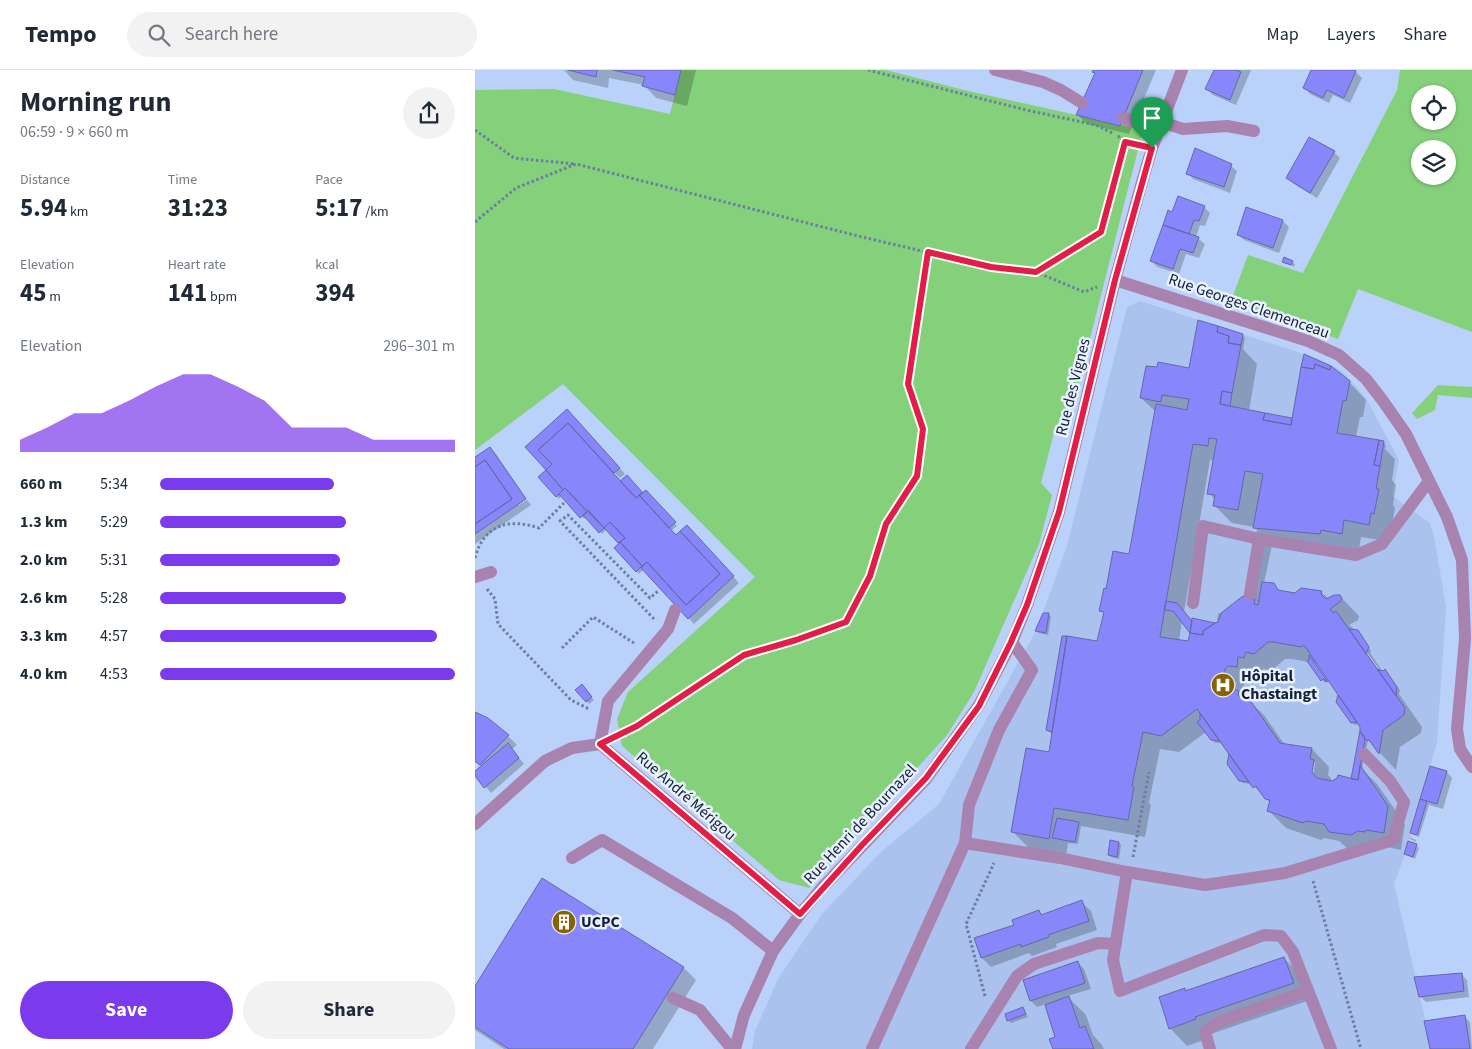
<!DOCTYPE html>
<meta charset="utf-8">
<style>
:root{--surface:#fff;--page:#f2f2f3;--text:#1f2937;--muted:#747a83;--line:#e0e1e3;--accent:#7c3aed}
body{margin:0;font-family:"Source Sans 3",sans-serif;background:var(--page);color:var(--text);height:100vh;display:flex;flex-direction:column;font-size:19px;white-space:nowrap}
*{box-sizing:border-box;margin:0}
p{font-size:16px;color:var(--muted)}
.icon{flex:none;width:28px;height:28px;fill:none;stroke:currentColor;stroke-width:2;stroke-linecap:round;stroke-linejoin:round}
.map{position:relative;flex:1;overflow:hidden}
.sheet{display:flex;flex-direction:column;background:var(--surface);width:475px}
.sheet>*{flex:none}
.fabs{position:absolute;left:936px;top:15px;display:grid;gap:10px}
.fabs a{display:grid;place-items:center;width:45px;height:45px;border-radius:50%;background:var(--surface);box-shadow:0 1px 4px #0004;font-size:25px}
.pin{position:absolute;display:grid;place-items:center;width:42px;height:42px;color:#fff;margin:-51px -21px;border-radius:50% 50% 50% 0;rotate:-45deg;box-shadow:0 0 5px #0007}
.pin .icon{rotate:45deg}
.round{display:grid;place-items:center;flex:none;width:52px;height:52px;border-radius:26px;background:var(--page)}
.overview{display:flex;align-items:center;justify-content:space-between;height:85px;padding:0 20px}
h1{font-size:28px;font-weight:700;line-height:38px}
.figures{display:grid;grid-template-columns:repeat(3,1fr);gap:8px;height:85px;padding:5px 20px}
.figures div{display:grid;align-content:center}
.figures b{font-size:25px;font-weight:700}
.figures small{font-size:14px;font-weight:400}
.figures p{font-size:14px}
.chart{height:140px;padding:10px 20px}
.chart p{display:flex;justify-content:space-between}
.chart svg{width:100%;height:90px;margin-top:5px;fill:var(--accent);opacity:.7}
.primary-button{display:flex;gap:10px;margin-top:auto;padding:10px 20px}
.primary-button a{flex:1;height:58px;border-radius:30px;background:var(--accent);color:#fff;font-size:20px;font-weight:700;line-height:58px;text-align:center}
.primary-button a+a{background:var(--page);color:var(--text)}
ul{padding:0 20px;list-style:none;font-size:16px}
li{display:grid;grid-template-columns:80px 60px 1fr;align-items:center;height:38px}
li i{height:12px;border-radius:6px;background:var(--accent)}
header{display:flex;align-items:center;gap:30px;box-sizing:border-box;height:70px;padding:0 25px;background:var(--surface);border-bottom:1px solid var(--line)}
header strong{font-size:24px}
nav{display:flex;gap:28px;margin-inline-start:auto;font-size:18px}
.search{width:350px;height:45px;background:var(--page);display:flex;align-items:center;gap:12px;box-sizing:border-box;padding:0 18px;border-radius:28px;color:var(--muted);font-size:19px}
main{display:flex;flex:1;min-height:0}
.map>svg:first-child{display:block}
.built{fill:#aac2ed}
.green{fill:#85d17b;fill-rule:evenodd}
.shadow{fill:#0003;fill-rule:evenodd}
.building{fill:#8886fb;stroke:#6667a9}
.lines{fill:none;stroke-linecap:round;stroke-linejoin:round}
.path{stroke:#6c7fa0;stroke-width:3;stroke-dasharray:2.5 2.5;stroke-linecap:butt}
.service{stroke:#a983af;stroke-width:12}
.minor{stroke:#a983af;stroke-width:12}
.tertiary{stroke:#a983af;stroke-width:12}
.route-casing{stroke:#fff;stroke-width:10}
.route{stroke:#e11d48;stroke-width:6}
.labels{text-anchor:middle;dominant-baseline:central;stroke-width:5;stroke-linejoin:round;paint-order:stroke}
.street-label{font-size:16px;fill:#122039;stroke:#e9f1ff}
.poi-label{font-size:16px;font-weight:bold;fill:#122039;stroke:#e9f1ff;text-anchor:start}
</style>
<header>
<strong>Tempo</strong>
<div class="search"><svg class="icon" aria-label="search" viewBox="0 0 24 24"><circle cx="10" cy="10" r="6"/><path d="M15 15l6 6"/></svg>Search here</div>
<nav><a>Map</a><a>Layers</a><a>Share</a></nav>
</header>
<main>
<section class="sheet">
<div class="overview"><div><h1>Morning run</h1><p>06:59 · 9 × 660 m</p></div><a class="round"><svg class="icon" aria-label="share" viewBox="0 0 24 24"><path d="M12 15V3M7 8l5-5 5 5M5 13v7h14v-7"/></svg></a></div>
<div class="figures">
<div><p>Distance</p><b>5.94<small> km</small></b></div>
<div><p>Time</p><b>31:23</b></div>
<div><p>Pace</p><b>5:17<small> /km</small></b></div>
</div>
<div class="figures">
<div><p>Elevation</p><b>45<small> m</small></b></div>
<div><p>Heart rate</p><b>141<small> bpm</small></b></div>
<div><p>kcal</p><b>394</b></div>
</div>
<div class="chart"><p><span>Elevation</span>296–301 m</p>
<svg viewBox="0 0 160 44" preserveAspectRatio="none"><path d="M0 44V38L10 32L20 25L30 25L40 19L50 12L60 6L70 6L80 12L90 19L100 32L110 32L120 32L130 38L140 38L150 38L160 38V44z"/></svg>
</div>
<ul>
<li><b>660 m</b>5:34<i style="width:59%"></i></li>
<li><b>1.3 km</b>5:29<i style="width:63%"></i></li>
<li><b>2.0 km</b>5:31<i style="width:61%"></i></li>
<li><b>2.6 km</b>5:28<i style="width:63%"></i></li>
<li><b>3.3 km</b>4:57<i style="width:94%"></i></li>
<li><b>4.0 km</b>4:53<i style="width:100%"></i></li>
</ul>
<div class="primary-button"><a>Save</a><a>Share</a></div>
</section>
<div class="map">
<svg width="997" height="979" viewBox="0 0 997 979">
<rect width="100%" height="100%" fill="#bad1f9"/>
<path class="built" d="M665,231L844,289L867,301L891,328L924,390L917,426L955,453L959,466L971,537L962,672L929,788L919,813L957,979H277L280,961L304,907L347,844L407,781L464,734L562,559L592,476L652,237Z"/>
<path class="green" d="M206,0H411L489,20L668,60L592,359H580L566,413L577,425L564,474L499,622L472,665L334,818L304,810L147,676L142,649L153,622L280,507L88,314L0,380V20L79,19L195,44Z
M925,0H997V262L883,219L863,269L756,231L773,185L828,203L922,20ZM945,24H972V51H945ZM945,79H972V106H945Z
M963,315L997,317V328L963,325L960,340L942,349L937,343Z"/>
<path class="shadow" d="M89,0H221L212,36L181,28L169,15L134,8L133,18L98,10Z
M619,0H681L654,64L612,54L603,45L621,4Z
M740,0H776L761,35L738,25L732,19Z
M837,0H877L881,2L887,8L875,33L858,25L854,33L835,24L830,18Z
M859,82L865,88L842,128L819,114L813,108Z
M756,96L762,101L755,123L718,109L713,103Z
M729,137L735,143L730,156L725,155L721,167L730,174L724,188L711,184L704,204L682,197L677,191L698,144Z
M772,139L808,151L814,157L804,183L769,170L763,164Z
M809,191L817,192L820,194L819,197Z
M767,265L770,268L768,279L782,294L774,341L818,351L874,312L891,330L888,347H885L881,367L908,372L911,375L910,379L920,389L917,410L921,415L918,435L920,438L916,460L911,471L886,467L884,480L797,475L789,513L798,515L805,521L820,524L826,520L847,523L854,529L865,526L884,546L883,550L874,555L885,564L896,581L895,583L908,602L912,604L925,620L924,624L947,657L946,663L925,677L921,700L893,670L887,699L902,714L930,754L926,780L908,776L873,779L864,771L849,768L846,770L811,758L794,741L795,733L777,714L768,713L765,710L756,684L748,673H740L731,662L704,682L685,679L674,733L676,735L670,767L606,756L603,774L593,773L591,786L555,779L538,762L575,684L578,665L572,660L588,567L623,573L629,544L626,540L632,520L655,486L681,342L666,328L715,299ZM735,390L739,391L734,423L740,430L739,435L757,453L779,457L782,460L769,527L746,544L743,543L742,552L743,554L718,553L709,542ZM707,551L716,562L714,573L704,571ZM889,578L905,600H902L887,580ZM810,589H816L834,592L850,613L852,611L857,614L869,631L868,632L877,652L879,655L885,654L889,666L877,710L856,712V708L853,705L854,697L837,679L810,675L789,645L775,632L776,629L767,619V617L771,613H779L780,604L787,605L788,599L797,600ZM839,593H843L854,610L852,611ZM838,692H840L838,708H835Z
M98,346L150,404L145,408L135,398L134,399L145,412L168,424L171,422L202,456L196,461L202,467L218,463L264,513L219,554L169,499L164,504L141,478L145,473L132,459L127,464L111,447L109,449L87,426L84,429L64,407L72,401L52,377ZM103,430L114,441L112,444L100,432Z
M15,378L21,384L51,428L42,433L44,435L52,430L56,435L0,474V389Z
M574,544L576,547L573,565L564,563L562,561Z
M107,616L119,630L114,634L102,620Z
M0,643L33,666L42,675L37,679L49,694L16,723L0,704L7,697L0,692Z
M972,702L977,708L968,739L954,735L944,767L939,765L936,763L946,729Z
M935,767L941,770V772L935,769Z
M644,773L646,775L644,789L636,787L634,785Z
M941,775L944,778L940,789L930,784Z
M67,809L209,898L221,910L178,979H29L0,960V919Z
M606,832L616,841L622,860L581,874L582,877L557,886L554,883L516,897L507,888L501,869L540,855L564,842L568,846Z
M809,888L826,906L835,930L736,964L737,967L712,976L695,958L709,920L711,922Z
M603,893L609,899L616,919L592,926L611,945L618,965L627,975L629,979H579L582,967L571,934L562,937L556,931L550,911Z
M986,904L992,910L994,927L951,932L945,926Z
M548,939L553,947L536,953L533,950Z
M989,946L995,952L997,979H957Z"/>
<path class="building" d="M93,0H122L121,7Z
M138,0H206L200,25L167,16L170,7Z
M618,0H668L645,56L601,45L620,3L617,2Z
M739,0H761L766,2L755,30L730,19Z
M836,0H880L881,1L869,28L852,20L848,28L828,18Z
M834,67L860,81L835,123L811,108Z
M720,78L757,94L749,117L711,104Z
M703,126L730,136L724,151L719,150L714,164L688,155L693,140L697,142Z
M771,137L808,150L798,178L762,165Z
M688,155L724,167L718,183L705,179L698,199L675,191Z
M809,187L818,191L816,195L807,192Z
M723,250L743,256L742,262L754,266L753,273L766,275L757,323L747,321L745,334L790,343L788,350L816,355L826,297L839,299L840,294L855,300L856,296L875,311L871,331L868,330L862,363L904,370L899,395L905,396L901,419H904L899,444L896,443L894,455L869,450L867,464L846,460L845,464L778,458L788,404L770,401L763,440L738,436L740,425L732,424L742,369L734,368L733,376L718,374L685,567L713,571L715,563L728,565V561L740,553L743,552L746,543L768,526L780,529L779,534L783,535L787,512L799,513L803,520L820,523L826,518L847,521L846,524L851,529L859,525H865L867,528L865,532L855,539L858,543L861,541L930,638L929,645L908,660L904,684L894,670L892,671L885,661V657L829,575L826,577L798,572H793L779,584L771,582L769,588L763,587L762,597L753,596L750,599V606L752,608L759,610L757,619L764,621L763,626H772L805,673L837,678L835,689L839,690L837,702L842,708L857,711L862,708L863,705L883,710L885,695L913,736L909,763L891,760L890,762L883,761L876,765L854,762L849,754L831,751L828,753L792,741L795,730L790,729L781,716L778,718L722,639L686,666L668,662L657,716L659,717L653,750L579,738L574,769L536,762L551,678L574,682L592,566L622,571L629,542L624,541L629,518L631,519L638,481L654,484L681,334L712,340L714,329L687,325L686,332L665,328L671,296L682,297L683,292L714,298Z
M743,256L768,264L766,275L753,273L754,266L742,262Z
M829,284L856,296L855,300L840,294L839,299L826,297Z
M747,321L757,323L755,336L745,334Z
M92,339L145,398L139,403L93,353L63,380L77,394L71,400L50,377Z
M790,343L817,348L816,355L788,350Z
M93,353L161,428L164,425L201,465L205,461L245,504L211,535L172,492L167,496L145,472L150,468L135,452L129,458L90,418L88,420L71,400L77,394L63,380Z
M904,370L909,371L905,396L899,395Z
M15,377L51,429L0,464V454L37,429L10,390L0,397V387Z
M10,390L37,429L0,454V397Z
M71,400L88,420L81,427L63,407Z
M152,405L168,423L161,428L145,411Z
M90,418L112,442L105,448L84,424Z
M171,420L201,452L194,458L164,425Z
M113,440L129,458L124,463L108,445Z
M135,452L150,468L143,473L129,458Z
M212,455L259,506L213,549L166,498L172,492L211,535L245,504L205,461Z
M145,472L167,496L161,502L139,478Z
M691,531L702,533L717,551L715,563L698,541L689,540Z
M568,543H574L571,563L560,561Z
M717,548L740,553L728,561V565L715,563Z
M874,559L883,560L894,577L891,584Z
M587,566H592L577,662L571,660Z
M834,585L853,612L848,609L846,611L832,591L834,590Z
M902,599L908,601L910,599L922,617L921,626Z
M107,614L117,627L111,632L100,620Z
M863,625L882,652L876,653L861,632Z
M0,642L13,648L34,665L5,695L0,691Z
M725,643L745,671L736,670L722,652L725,650Z
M885,661L890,669L883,710L876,709Z
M33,673L44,688L9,718L0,706V701Z
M754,684L774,712L764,711L752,694Z
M955,696L972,701L962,734L945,729Z
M945,729L952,731L942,765L935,763Z
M582,748L604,752L600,772L577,768Z
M635,770L644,772L642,787L633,785Z
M933,771L942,774L938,787L929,784Z
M67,808L209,897L158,979H34L0,957V916Z
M607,830L614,851L573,865L574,867L546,877V874L506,888L499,868L539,855L537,850L564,840L566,845Z
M809,887L819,913L720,947L721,949L694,959L684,927L710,918V921Z
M603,891L610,913L555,931L548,910Z
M987,903L989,921L944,927L939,907Z
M594,926L605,958L610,956L619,979H578L574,969L580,967L570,935Z
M548,937L551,944L532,951L530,944Z
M990,945L995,979H955L949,951Z"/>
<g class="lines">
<path class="path" d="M393,0L551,40L621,55L637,63
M0,60L39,88L100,94
M643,66L650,72L662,74
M0,152L41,118L101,94L387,167L516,197L561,202L609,222L622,217
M561,202L626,162L650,72
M0,488C9,454 34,448 64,458L89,433
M12,519L20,529L23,554L96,630L114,639
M179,549L85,451L93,445L175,528L183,521
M87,578L118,547L159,573
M143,665L162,656L269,585L321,570L371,552L395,506L411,454L441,406L448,359L433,314L453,183
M658,787L674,702
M838,811L886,979
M510,926L491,854L519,793"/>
<path class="service" d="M520,0L568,12L586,20L607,33
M648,48L684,61
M0,507L16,502
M775,524L784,469L881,485L907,474L954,411
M718,533L728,456L784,469
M125,674L133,631L193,559L200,540
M490,773L585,788L652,802L730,815L810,803L918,770L929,732L915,711L889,684
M97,788L127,770L257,848L298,881
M652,802L638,890L645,921L789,865L806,866L818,882L856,979
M198,928L225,940L257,979
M397,979L490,773L494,735L524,660L557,600L537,572
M496,979L542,906L559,894L623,873L641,874
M735,979L730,962L743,952L833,921"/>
<path class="minor" d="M687,52L708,59L752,56L779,61
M640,210L833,271L864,285L891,309L908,331L931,364L972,447L987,490L990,569L982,659L985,679L997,697
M0,754L70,691L97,678L125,674L325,844"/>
<path class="tertiary" d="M260,979L269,945L298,881L325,844L346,819L451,709L504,635L537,572L552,535L584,442L640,210L667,112L677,78L707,0"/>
</g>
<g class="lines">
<g class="route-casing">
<path id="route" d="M650,72L677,78L640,210L584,442L552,535L536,572L504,636L451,708L387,775L325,844L125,674L162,656L269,585L321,570L371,552L395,506L411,454L442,406L448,359L433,314L453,182L516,197L561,202L626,162Z"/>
</g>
<use href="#route" class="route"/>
</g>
<defs>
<g id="hospital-disc" transform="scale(1.25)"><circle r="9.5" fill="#886100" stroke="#e9f1ff"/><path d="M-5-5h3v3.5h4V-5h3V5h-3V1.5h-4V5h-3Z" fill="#fff"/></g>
<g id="building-disc" transform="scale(1.25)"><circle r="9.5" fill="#886100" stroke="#e9f1ff"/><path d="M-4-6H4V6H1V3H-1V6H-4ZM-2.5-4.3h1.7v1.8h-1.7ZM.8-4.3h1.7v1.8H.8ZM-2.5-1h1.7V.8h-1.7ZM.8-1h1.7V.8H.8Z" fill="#fff"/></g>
</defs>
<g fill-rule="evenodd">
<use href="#hospital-disc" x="748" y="615"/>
<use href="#building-disc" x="89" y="852"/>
</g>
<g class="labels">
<g class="street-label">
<text transform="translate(774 236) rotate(19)">Rue Georges Clemenceau</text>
<text transform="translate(598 317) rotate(-76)">Rue des Vignes</text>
<text transform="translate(211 726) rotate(41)">Rue André Mérigou</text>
<text transform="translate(385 754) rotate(-47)">Rue Henri de Bournazel</text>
</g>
<g class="poi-label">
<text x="766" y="606">Hôpital<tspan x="766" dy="18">Chastaingt</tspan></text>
<text x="106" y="852">UCPC</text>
</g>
</g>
</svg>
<div class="fabs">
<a><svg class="icon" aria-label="locate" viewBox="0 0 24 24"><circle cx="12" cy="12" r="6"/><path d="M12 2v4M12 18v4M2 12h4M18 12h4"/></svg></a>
<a><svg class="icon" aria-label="layers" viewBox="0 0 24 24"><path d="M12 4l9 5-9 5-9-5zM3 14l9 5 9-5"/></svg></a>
</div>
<div class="pin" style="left:677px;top:78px;background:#1e9e55"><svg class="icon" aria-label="arrive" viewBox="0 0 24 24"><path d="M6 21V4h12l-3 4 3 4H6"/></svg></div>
</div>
</main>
